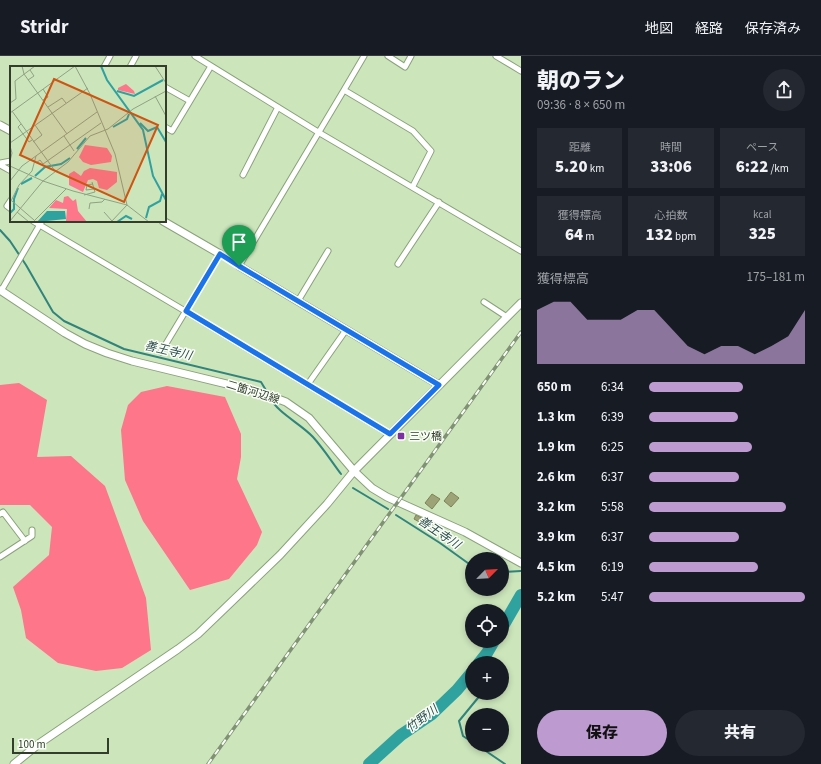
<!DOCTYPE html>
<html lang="ja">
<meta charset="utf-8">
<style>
:root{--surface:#171b24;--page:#242831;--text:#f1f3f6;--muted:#9ea1a6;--line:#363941;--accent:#bd9bd0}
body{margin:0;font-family:"Source Sans 3","Noto Sans JP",sans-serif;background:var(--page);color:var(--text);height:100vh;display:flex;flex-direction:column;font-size:15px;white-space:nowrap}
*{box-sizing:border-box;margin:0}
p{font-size:13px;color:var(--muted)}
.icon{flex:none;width:22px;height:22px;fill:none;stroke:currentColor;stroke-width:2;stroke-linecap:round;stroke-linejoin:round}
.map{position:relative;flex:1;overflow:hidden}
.panel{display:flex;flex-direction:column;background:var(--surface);width:300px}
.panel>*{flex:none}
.needle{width:26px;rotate:66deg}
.buttons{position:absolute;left:465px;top:496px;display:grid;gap:8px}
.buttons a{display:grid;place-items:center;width:44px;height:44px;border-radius:50%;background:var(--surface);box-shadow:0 2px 6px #0003;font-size:20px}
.scale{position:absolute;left:12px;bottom:10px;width:97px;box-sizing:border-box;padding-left:4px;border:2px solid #333d2c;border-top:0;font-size:11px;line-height:14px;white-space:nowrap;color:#333d2c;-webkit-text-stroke:3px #f9fef6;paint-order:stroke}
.pin{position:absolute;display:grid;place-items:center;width:34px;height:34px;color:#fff;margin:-41px -17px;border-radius:50% 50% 50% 0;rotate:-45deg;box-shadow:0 0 4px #0007}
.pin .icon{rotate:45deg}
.round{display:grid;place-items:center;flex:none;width:42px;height:42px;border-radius:21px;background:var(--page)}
.headline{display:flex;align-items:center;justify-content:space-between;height:68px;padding:0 16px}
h1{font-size:22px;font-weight:800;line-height:30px}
.metrics{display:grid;grid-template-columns:repeat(3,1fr);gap:6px;height:68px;padding:4px 16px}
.metrics div{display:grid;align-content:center;border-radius:0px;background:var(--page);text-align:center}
.metrics b{font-size:17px;font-weight:800}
.metrics small{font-size:11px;font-weight:400}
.metrics p{font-size:11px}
.chart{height:112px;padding:8px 16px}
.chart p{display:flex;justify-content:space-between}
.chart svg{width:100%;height:72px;margin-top:4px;fill:var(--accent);opacity:.7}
.primary-button{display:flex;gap:8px;margin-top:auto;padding:8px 16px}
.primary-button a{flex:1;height:46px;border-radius:24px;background:var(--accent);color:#111;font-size:16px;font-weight:800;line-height:46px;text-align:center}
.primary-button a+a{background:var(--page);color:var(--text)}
ul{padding:0 16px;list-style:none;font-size:13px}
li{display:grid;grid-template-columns:64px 48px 1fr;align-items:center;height:30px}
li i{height:10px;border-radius:5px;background:var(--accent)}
header{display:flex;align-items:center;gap:24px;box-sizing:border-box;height:56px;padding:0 20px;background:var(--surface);border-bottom:1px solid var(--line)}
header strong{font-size:19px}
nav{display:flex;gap:22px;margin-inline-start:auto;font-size:14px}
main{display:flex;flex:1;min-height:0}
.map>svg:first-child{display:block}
.forest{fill:#fd768a}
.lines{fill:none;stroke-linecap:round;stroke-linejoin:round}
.stream{stroke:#30847c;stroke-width:2}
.river{stroke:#2fa29f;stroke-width:12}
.building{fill:#9ea377;stroke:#7e8257}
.street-casing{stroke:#8aa27b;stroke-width:7}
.secondary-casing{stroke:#8aa27b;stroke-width:9}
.street{stroke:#fff;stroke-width:5}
.secondary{stroke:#fff;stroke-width:7}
.rail-casing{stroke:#809274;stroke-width:3.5}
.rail{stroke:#f9fef6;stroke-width:2;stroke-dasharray:6;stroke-linecap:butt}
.route-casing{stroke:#fff;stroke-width:8}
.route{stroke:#1a73e8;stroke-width:5}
.poi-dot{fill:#7d30a1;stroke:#f9fef6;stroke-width:1.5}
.labels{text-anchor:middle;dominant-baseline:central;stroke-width:3;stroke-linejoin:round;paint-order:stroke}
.street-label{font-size:11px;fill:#333d2c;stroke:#f9fef6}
.poi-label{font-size:11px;fill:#333d2c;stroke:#f9fef6;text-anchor:start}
.water-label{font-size:12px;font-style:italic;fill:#2d4e4d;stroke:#f9fef6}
.inset-river{fill:none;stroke:#2fa29f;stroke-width:2}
.inset-road{fill:none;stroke:#8fa282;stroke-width:1}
.view{fill:#cd5511;fill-opacity:0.15;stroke:#cd5511;stroke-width:2}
.inset-edge{fill:none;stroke:#333d2c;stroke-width:2}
</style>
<header>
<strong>Stridr</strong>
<nav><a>地図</a><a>経路</a><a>保存済み</a></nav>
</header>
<main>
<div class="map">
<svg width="521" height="708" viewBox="0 0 521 708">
<rect width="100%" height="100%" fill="#cce5bb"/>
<path class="forest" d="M19,327L47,344L37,401L71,400L105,430L146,542L151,594L122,612L96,615L58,607L26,582L21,554L13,531L49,499L52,471L30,449H0V329Z
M167,330L225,341L241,378V401L237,423L262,476L257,489L229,523L190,534L143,465L125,424L121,374L128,349L141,336Z"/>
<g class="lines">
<path class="stream" d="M0,174L10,185L26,209L53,256L64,265L124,293L261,326L267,336
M271,343C278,357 301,368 313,381C323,392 332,406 341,418
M353,432L388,453
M396,459L440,487L472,510
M502,516L521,515
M487,597L488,607
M472,686L463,680L459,665L482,637
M477,689L505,708"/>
<path class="river" d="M502,572L521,539
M479,607L487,597L494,585
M369,708L401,679L432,658L457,634L472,616"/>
</g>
<path class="building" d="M451,436L459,442L451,451L444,445Z
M432,438L440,443L432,453L425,447Z
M416,459L435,469L432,473L414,463Z"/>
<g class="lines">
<g class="street-casing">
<path id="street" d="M195,0L318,76L521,195
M388,0L405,11L411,0
M496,0L521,15
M104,11L110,0
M130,11L136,0
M165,31L190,45
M344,34L413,75L431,95L413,130
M165,71L172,75L211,10
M0,107L11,105
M0,109L11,115
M243,119L278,51
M11,144L7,150L11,153
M33,165L185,255L389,378
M398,208L439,146
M1,235L42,165
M298,245L328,195
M484,246L507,261
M161,296L220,198L239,210L344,34L364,0
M308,328L346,274
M0,458L3,456L25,485
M0,501L32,480V474"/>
</g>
<g class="secondary-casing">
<path id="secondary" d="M0,69L11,75
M163,165L220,198
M239,210L439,329
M0,234L65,277L85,288L107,297L132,305L260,336L286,346L309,362L354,415L372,432L387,441L465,476L521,507
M14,708L40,687L178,593L198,578L223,554L280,499L327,448L354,415L521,247"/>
</g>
<use href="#street" class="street"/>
<use href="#secondary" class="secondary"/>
<g class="rail-casing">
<path id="rail" d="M208,708L521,276"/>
</g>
<use href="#rail" class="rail"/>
</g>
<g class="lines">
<g class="route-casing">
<path id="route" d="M220,198L239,210L439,329L390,378L186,255Z"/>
</g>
<use href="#route" class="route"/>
</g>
<rect class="poi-dot" x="397" y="376" width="8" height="8" rx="2"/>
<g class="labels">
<g class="street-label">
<text transform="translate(253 336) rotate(17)">二箇河辺線</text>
</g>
<g class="poi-label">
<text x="409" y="380">三ツ橋</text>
</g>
<g class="water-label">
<text transform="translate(168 295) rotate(13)">善王寺川</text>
<text transform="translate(439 477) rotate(34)">善王寺川</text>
<text transform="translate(422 663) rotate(-37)">竹野川</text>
</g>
</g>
<g transform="translate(10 10)">
<rect width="156" height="156" fill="#cce5bb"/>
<path d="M116,18L124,25L125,28L108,24V22ZM75,79L97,82L102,90L101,96L81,99L73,96L69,91ZM80,102L107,106V116L97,124L89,122L87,115L83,113L78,114L73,126L59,119V108L64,105L71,110L74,105ZM58,130L63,135L66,133L68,145L77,156H53L56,155L57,143L39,142L46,134L53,137L54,131Z" fill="#fd768a"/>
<path d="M37,145H55L56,153L27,156Z" fill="#2fa29f"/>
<path class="inset-river" d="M91,0L97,14L133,64L143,110L156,134M107,25L124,30L153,14M130,57L138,65L147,61L156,76M103,61L117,53L119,48M67,83L76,72M25,110L35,101L51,98L60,92M11,118L22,112M0,147L4,143V133L8,122M136,152L139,141L150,135L152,128M107,156L116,150L122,153"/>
<path class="inset-road" d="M12,0L14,8L57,68M65,0L80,28L105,88L117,139L139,156M145,0L156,17M18,14L24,10L20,4M145,30L156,50M33,34L38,31L33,23M0,37L6,33L5,15L25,0M38,41L52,32L56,37M2,45L45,105M0,47L65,0M11,58L8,61L13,68M13,68L19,76L22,74M54,70L64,85M23,76L32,69L25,59M0,77L78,22M0,80L2,87L0,95M26,97L30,94L33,98L91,57M0,100L33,115L58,96L80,70L98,63L123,43L156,25M0,115L12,100L87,46M83,118L77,119L76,124L84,123M74,129L85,126L82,116M2,135L24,154M0,137L9,119L22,105L26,90M79,143L80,137L92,136L95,133M7,146L19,156M94,146L102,155M0,155L33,115L63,125L117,139L101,156M23,156L56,123"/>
<path class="view" d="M44,13L148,59L114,136L10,89Z"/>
<rect width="156" height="156" class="inset-edge"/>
</g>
</svg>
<div class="buttons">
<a><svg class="needle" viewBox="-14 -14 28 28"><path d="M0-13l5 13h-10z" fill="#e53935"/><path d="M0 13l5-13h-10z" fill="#9ea1a6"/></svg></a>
<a><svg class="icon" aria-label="locate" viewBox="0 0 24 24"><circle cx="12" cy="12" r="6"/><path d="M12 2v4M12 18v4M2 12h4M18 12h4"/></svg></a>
<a>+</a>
<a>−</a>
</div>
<div class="scale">100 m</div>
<div class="pin" style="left:239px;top:210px;background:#1e9e55"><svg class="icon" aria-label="arrive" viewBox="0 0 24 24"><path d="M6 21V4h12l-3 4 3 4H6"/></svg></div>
</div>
<section class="panel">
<div class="headline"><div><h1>朝のラン</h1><p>09:36 · 8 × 650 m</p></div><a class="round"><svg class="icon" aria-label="share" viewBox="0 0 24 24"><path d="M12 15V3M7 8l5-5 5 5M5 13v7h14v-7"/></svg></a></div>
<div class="metrics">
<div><p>距離</p><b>5.20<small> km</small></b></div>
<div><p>時間</p><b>33:06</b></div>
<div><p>ペース</p><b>6:22<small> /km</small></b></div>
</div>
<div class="metrics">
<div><p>獲得標高</p><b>64<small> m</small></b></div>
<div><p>心拍数</p><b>132<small> bpm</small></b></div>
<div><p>kcal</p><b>325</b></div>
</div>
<div class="chart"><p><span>獲得標高</span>175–181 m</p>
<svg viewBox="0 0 160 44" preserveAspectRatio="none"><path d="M0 44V11L10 6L20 6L30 17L40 17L50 17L60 11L70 11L80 22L90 33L100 38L110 33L120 33L130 38L140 33L150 27L160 11V44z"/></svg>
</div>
<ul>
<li><b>650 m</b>6:34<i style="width:60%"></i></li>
<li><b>1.3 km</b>6:39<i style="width:57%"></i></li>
<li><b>1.9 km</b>6:25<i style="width:66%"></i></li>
<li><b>2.6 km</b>6:37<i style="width:58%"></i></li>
<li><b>3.2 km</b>5:58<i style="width:88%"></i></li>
<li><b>3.9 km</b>6:37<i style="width:58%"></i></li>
<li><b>4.5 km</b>6:19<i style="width:70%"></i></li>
<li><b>5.2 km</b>5:47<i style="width:100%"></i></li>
</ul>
<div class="primary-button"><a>保存</a><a>共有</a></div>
</section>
</main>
